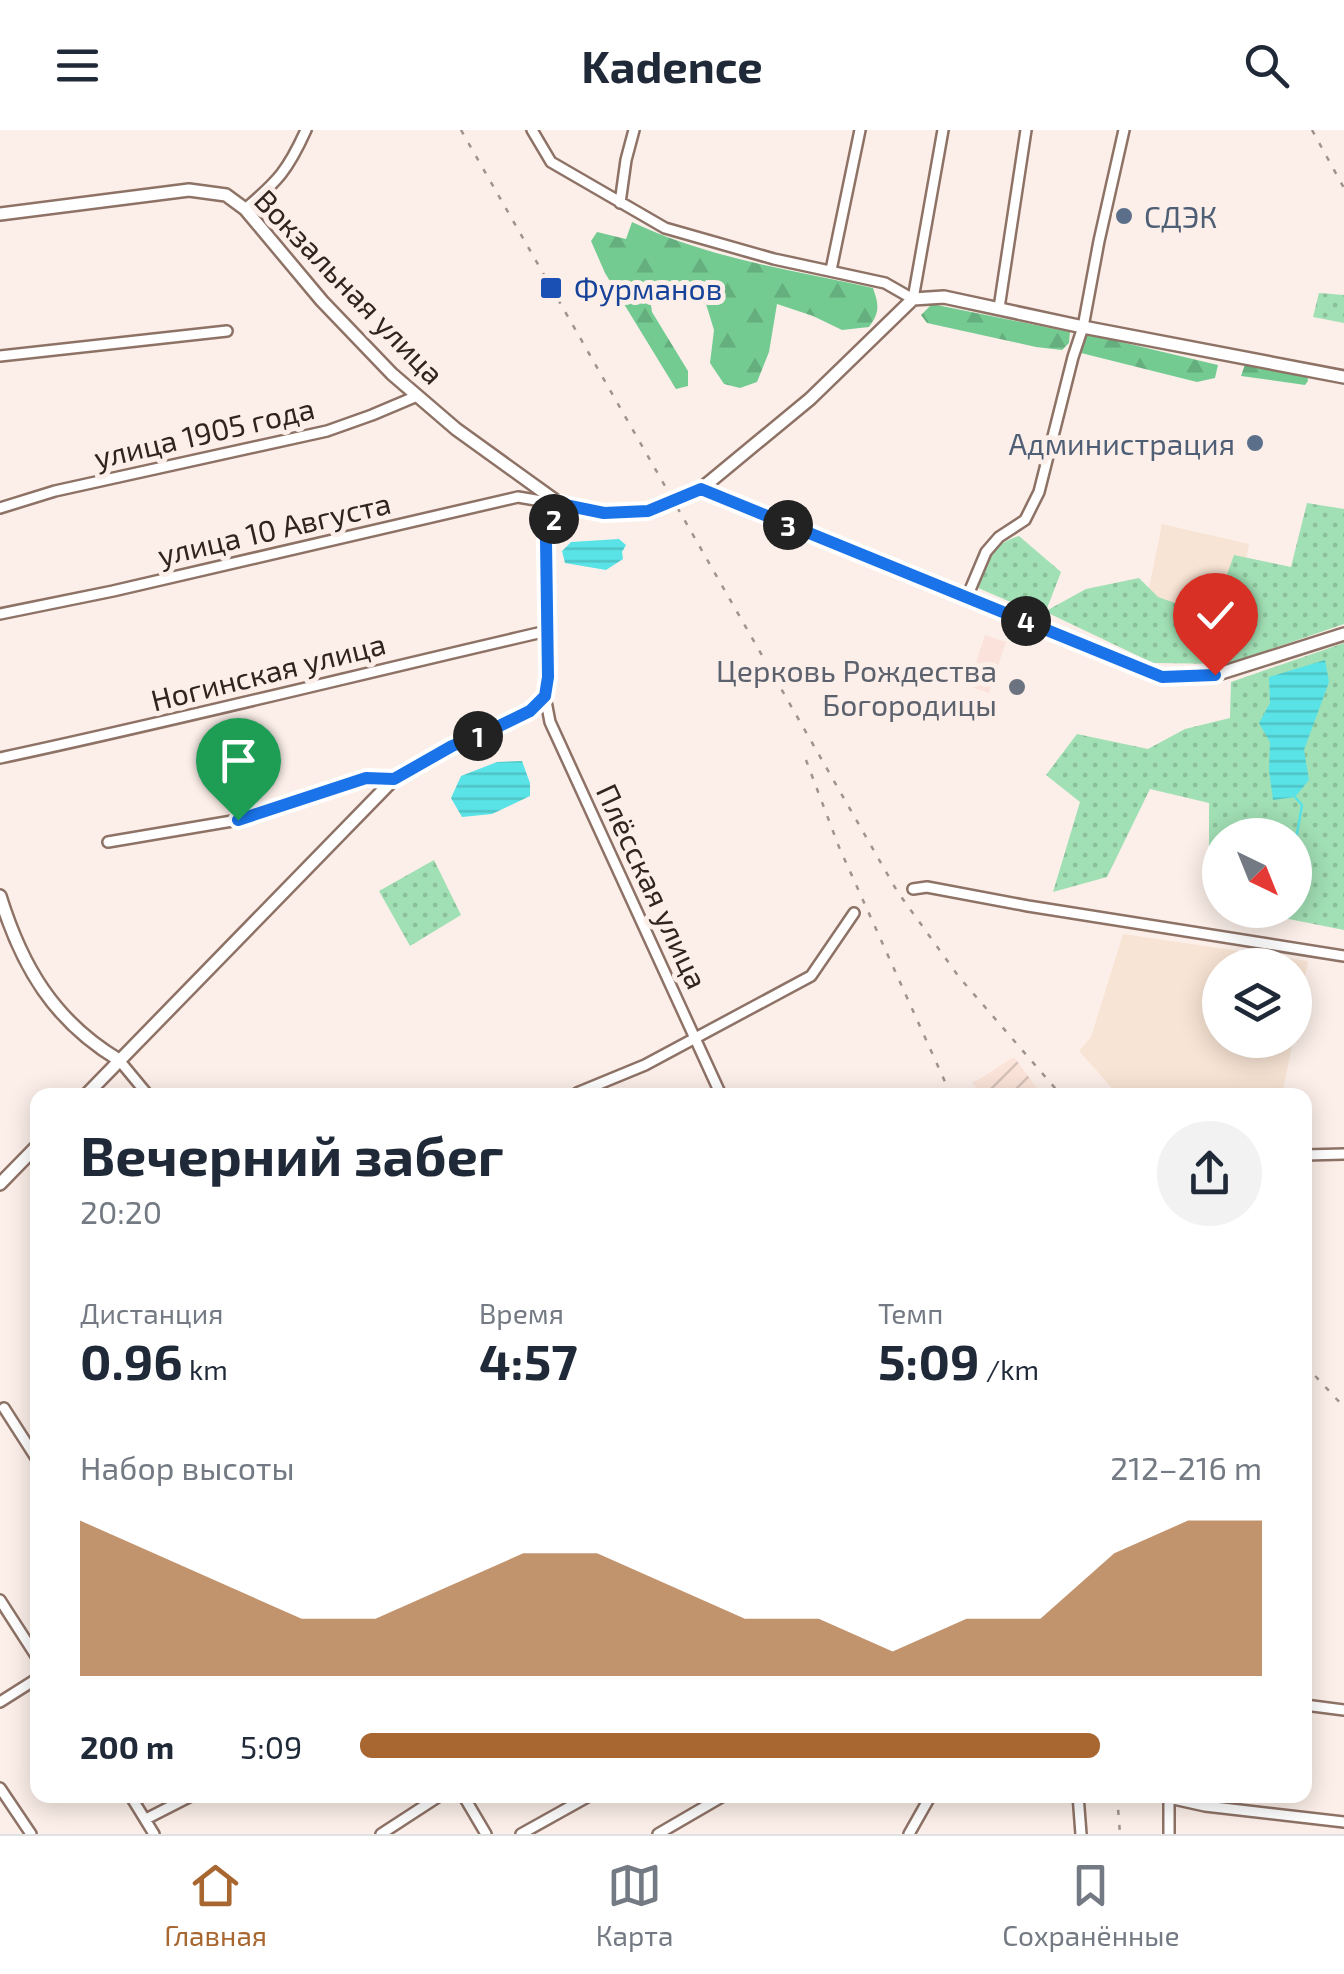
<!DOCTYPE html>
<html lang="ru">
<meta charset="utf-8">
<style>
:root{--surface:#fff;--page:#f2f2f3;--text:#1f2937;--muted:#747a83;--line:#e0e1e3;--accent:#a86731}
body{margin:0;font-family:"Exo 2",sans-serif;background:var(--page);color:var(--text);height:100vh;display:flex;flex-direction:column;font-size:38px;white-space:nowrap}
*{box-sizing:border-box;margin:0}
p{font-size:32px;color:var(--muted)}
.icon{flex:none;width:55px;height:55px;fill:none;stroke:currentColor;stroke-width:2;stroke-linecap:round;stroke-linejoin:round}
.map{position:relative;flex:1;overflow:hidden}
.panel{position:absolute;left:30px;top:958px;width:1282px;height:715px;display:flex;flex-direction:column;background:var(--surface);border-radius:20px;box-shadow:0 5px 25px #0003}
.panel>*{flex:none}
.needle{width:65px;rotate:137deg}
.buttons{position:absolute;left:1202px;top:688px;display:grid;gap:20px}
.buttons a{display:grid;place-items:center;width:110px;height:110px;border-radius:50%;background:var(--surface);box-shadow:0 5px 25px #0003;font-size:50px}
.pin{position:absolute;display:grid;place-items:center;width:85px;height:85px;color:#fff;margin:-102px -42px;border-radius:50% 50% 50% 0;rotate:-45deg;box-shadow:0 0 10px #0007}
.pin .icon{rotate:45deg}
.km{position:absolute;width:50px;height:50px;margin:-25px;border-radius:50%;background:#222;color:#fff;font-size:28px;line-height:50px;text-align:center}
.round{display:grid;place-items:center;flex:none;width:105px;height:105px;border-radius:52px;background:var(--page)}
.overview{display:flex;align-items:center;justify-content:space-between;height:170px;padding:0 50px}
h1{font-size:55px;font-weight:700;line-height:75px}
.figures{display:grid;grid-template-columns:repeat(3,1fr);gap:15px;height:170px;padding:10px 50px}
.figures div{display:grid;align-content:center}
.figures b{font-size:50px;font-weight:700}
.figures small{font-size:28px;font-weight:400}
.figures p{font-size:28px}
.chart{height:280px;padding:20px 50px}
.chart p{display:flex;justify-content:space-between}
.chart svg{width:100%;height:180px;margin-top:10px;fill:var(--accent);opacity:.7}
ul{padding:0 50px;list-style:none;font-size:32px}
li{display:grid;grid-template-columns:160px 120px 1fr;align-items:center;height:75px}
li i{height:25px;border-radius:12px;background:var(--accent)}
header{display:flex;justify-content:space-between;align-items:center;height:130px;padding:0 50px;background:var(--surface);font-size:45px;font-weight:700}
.tabs{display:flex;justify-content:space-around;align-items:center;height:140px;border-top:2px solid var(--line);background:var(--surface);font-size:28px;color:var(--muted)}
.tabs a{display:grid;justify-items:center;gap:5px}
.tabs .on{color:var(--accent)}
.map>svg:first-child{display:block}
.commercial{fill:#fbe2da}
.industrial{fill:url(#industrial-furrows)}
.education{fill:#f8e4d4}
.forest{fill:url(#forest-firs)}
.park{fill:url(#park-dots)}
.water{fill:url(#water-rules)}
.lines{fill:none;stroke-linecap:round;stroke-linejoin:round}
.stream{stroke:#5ae3e6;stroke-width:2.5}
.minor-casing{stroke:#8e7266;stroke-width:14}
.major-casing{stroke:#8e7266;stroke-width:16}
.minor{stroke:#fff;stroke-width:9}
.major{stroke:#fff;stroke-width:11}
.rail{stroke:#9f938d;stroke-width:2.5;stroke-dasharray:5 10;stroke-linecap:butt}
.route-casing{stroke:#fff;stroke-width:20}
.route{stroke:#1a73e8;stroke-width:12}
.service-dot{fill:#5c6f8a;stroke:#fcefe9;stroke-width:4}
.transit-dot{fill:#1a4fb4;stroke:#fcefe9;stroke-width:4}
.worship-dot{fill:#6b7280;stroke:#fcefe9;stroke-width:4}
.labels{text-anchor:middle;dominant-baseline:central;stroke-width:10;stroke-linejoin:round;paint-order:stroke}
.service-label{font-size:30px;fill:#4e5e75;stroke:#fcefe9;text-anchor:start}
.street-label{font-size:30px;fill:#30241f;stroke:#fcefe9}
.transit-label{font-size:30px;fill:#164399;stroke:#fcefe9;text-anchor:start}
.worship-label{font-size:30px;fill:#5b616d;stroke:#fcefe9;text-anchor:end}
</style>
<header><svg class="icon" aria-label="menu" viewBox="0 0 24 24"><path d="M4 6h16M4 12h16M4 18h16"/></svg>Kadence<svg class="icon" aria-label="search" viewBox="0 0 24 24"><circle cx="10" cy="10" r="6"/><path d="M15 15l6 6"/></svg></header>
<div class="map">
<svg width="1344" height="1704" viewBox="0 0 1344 1704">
<defs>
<pattern id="industrial-furrows" width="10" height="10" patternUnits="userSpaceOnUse" patternTransform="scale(2.5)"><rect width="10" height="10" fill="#fbe3d9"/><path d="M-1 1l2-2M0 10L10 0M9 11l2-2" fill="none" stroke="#d7c3ba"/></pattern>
<pattern id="forest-firs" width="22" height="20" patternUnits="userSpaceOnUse" patternTransform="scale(2.5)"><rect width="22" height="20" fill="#74cb92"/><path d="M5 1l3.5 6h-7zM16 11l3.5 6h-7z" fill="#65ae7d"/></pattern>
<pattern id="park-dots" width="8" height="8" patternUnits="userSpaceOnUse" patternTransform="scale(2.5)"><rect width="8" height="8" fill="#a1dfb4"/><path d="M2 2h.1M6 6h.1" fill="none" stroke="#8bbf9a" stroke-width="1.8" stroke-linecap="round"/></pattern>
<pattern id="water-rules" width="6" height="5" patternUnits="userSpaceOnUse" patternTransform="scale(2.5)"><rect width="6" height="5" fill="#5ae3e6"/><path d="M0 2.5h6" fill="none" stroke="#4fc3c5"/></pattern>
</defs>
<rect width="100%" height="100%" fill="#fcefe9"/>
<path class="commercial" d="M985,505L1006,512L989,563L968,556Z"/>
<path class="industrial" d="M1014,927L1042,965H980L973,953Z"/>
<path class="education" d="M1162,394L1249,414L1235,484L1215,487L1146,473Z
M1123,804L1308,831L1295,899V835H1220V910H1293L1282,965H1118L1079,921L1091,907Z"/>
<path class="forest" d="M632,92C708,128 791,140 873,158C879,175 880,182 869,197L842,200L813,186L777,174L769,222L757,252L740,258L724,254L710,233L714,200L706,174L676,163L650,168L652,182L688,241V256L676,259L605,143L591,111L597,102L626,109Z
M932,174L1070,202L1069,213L1062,220L1036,217L927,193L921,185Z
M1083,203L1218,235L1215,248L1197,252L1077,222Z
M1245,234L1307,244L1308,251L1305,255L1241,246Z"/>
<path class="park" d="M1319,163L1344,165V193L1313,187Z
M1307,373L1344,379V494L1228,534L1153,533L1046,482L1043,486L976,457C987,428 988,417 1019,406L1061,442L1046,481L1086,459L1139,448L1158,467L1212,486L1234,425L1291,437Z
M1344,513V800L1269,785L1268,780H1295V705H1220V731L1209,729V673L1150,659L1107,747L1053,762L1080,672L1046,645L1077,604L1148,619L1185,599L1230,588L1231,552Z
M434,730L461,785L410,816L379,761Z"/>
<path class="water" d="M619,409L626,415L622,422L623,429L606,440L565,433L562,421L571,412Z
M1325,530L1329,552L1304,620L1309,650L1295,667L1273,670L1269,640L1270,612L1259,593L1270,573L1269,547Z
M522,631L530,653V666L492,684L462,687L451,668L461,646L497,632Z"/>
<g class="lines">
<path class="stream" d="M1295,715L1302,675L1295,667"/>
<g class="minor-casing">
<path id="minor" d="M532,0L551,32L665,98L774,129L885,153L913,169L943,0
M620,73L626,30L634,0
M245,79C278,51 288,40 306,0
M831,140L860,0
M999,178L1026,0
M0,226L227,201
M0,378L55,361L327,301L372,285L417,266
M967,467L986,422L999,407L1025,390L1039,362L1073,227L1083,197L1099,111L1124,0
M0,484L113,461L518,367L559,374
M545,566L550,592L721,965
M0,628C183,589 364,543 547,501
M108,712L238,690L366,648L394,649
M913,759L927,757L1028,776L1344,826
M119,930L148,965
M577,963L645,935L811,846L854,783
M1305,1025L1344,1024
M4,1278L38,1331
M0,1470L38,1529
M0,1572L38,1548
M1305,1575L1344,1580
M0,1658L31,1704
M130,1665L154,1704
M463,1665L486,1704
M1078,1665L1081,1704
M1169,1668L1205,1676L1344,1692
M146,1689L193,1665
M381,1704L441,1665
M521,1704L591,1665
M658,1704L725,1665
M909,1704L931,1665
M1169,1704V1665"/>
</g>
<g class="major-casing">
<path id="major" d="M0,84L189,60L226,65L245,79L322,171L392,244L456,299L560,374L604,383L648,381L701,359L810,269L913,169L944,167L1083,197L1344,247
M701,359L1161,547L1215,545L1344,504
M0,766C22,837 54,891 119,930
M86,965L394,649L452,616L491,600L530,581L545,566L548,547L546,411L560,374
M0,1054L38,1015"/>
</g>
<use href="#minor" class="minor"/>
<use href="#major" class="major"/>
<path class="rail" d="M461,0L897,761L959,847L1061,965
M1312,0L1344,58
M806,630L839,717L951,965
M1305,1235L1344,1277
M1117,1665L1120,1704"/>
</g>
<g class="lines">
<g class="route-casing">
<path id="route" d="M238,690L366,648L394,649L452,616L491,600L530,581L545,566L548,547L546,410L560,374L604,383L648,381L701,359L1162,547L1215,545"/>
</g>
<use href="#route" class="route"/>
</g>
<g class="service-dot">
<circle cx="1124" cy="86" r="10"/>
<circle cx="1255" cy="313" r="10"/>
</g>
<rect class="transit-dot" x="539" y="146" width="24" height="24" rx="5"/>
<circle class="worship-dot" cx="1017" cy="557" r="10"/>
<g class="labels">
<g class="service-label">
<text x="1144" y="86">СДЭК</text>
<text x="1235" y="313" text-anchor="end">Администрация</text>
</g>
<g class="street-label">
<text transform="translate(350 156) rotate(46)">Вокзальная улица</text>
<text transform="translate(204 302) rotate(-13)">улица 1905 года</text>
<text transform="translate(274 398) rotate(-13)">улица 10 Августа</text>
<text transform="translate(268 541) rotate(-14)">Ногинская улица</text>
<text transform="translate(653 756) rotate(65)">Плёсская улица</text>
</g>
<g class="transit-label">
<text x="574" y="158">Фурманов</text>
</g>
<g class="worship-label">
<text x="997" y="540">Церковь Рождества<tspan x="997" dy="34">Богородицы</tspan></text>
</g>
</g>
</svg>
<div class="buttons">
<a><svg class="needle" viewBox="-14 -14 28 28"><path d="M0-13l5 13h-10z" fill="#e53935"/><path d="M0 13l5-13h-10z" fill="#747a83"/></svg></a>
<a><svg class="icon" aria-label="layers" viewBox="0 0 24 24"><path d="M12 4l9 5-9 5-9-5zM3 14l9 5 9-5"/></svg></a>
</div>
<div class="pin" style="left:238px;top:690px;background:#1e9e55"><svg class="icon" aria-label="arrive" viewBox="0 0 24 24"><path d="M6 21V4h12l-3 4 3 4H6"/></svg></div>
<div class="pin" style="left:1215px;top:545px;background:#d93025"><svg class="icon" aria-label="check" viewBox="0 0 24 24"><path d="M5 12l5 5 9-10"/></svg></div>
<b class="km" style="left:478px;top:606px">1</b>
<b class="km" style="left:554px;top:389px">2</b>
<b class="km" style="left:788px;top:395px">3</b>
<b class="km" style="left:1026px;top:491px">4</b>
<section class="panel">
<div class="overview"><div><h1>Вечерний забег</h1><p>20:20</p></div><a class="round"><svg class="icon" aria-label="share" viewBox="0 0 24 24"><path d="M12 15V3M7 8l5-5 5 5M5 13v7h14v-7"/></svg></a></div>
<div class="figures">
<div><p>Дистанция</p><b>0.96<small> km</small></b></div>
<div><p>Время</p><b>4:57</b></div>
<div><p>Темп</p><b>5:09<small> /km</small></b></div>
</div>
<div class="chart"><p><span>Набор высоты</span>212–216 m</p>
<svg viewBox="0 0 160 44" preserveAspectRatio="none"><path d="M0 44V6L10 14L20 22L30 30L40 30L50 22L60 14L70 14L80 22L90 30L100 30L110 38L120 30L130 30L140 14L150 6L160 6V44z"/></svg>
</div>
<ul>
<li><b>200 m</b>5:09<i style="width:82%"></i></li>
</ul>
</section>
</div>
<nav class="tabs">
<a class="on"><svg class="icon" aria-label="home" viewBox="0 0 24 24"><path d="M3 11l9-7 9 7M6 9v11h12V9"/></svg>Главная</a>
<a><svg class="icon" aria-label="map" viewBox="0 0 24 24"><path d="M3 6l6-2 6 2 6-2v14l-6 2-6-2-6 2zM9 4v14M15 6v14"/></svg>Карта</a>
<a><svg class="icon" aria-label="saved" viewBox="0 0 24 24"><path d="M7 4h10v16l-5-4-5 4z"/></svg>Сохранённые</a>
</nav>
